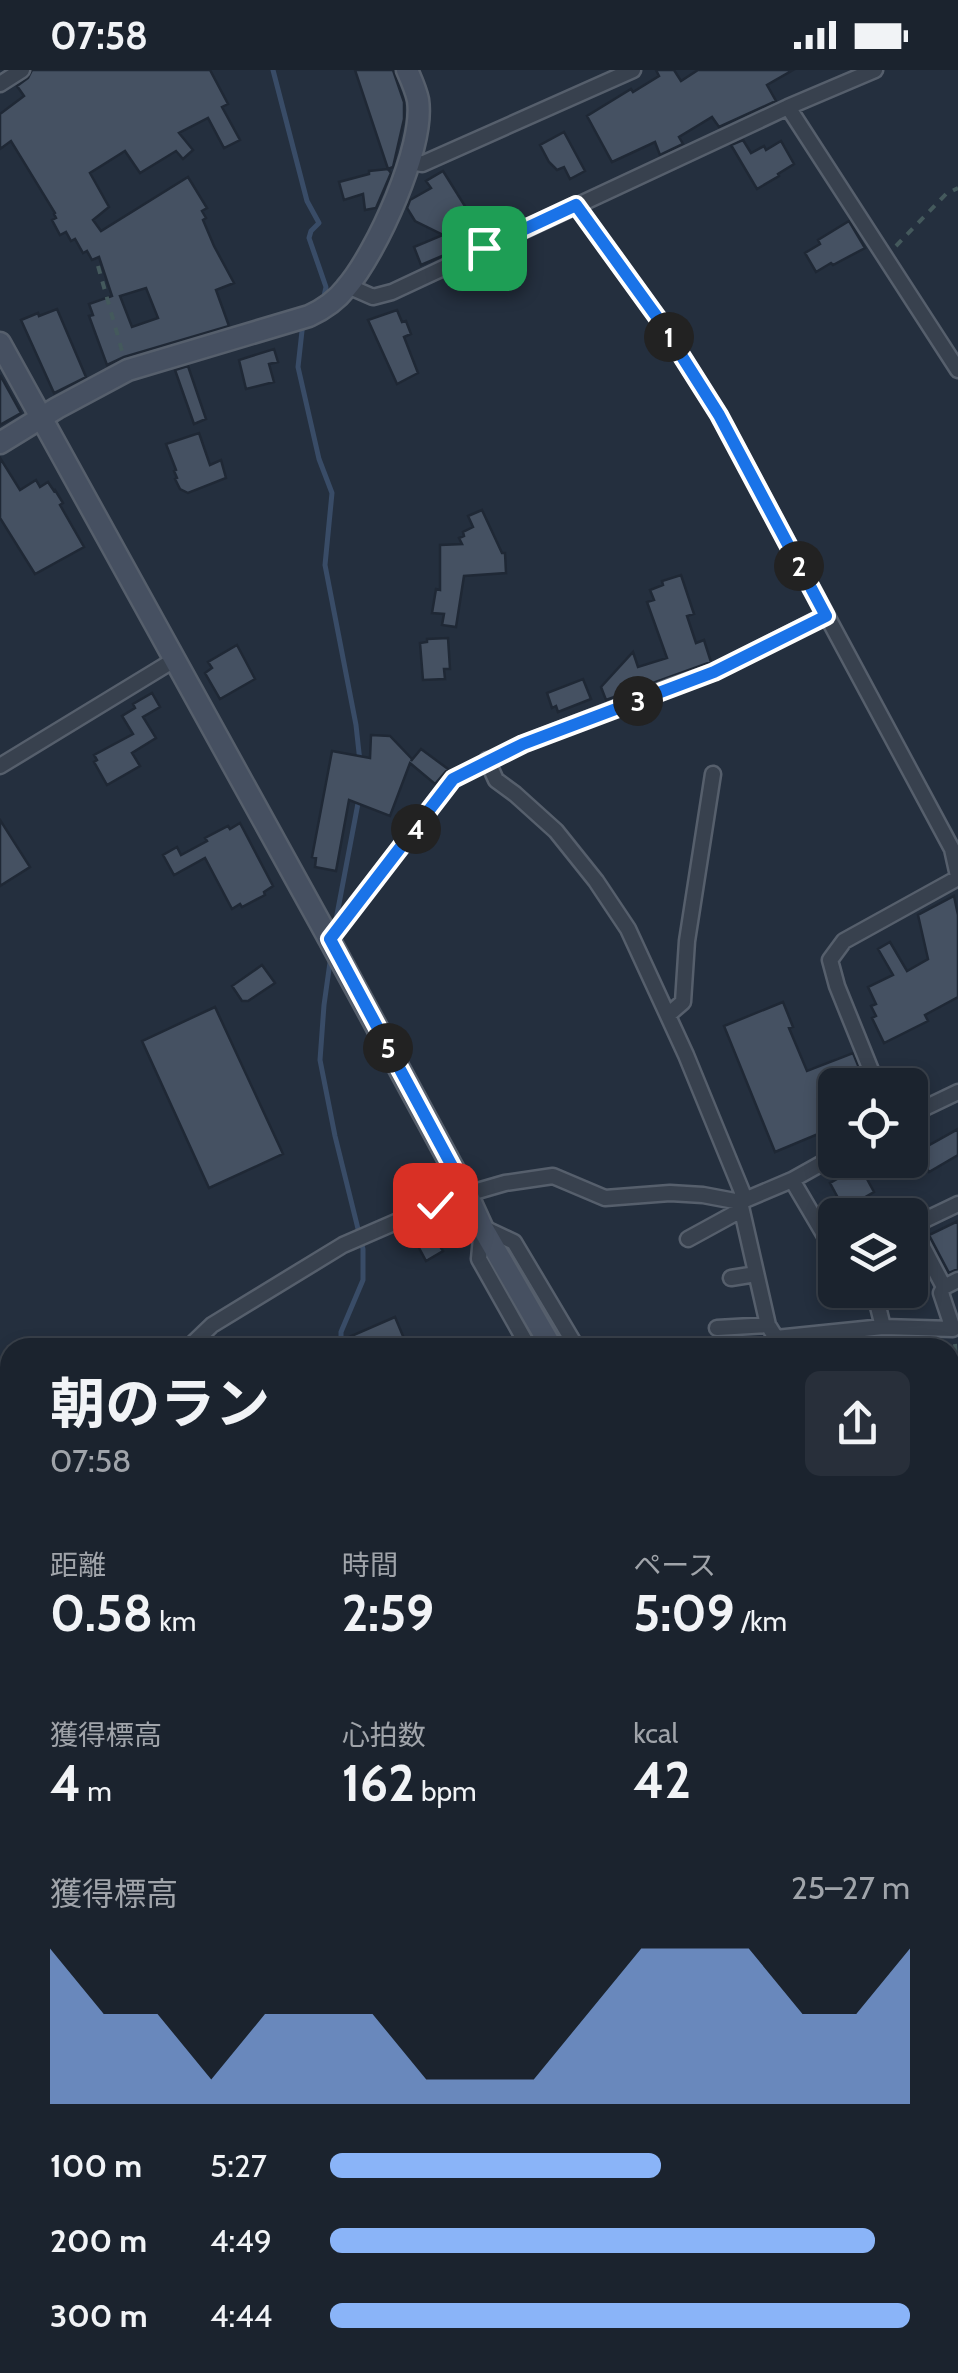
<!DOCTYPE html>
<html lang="ja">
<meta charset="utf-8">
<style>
:root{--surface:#1b232e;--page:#282f3a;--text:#f1f3f6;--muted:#a0a4aa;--line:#39404a;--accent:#8ab4f8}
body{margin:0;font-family:Cabin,"Noto Sans JP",sans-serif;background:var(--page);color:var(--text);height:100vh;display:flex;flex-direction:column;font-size:38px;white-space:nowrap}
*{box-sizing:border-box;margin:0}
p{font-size:32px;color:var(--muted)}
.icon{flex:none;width:55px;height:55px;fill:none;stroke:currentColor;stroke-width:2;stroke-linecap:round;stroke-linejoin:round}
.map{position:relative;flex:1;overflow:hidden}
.side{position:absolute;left:0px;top:1268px;width:960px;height:1038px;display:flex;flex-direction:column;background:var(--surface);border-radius:30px 30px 0 0;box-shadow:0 5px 15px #0003,0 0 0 2px var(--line)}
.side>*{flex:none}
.fabs{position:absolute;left:818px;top:998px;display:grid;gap:20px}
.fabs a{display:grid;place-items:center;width:110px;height:110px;border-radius:15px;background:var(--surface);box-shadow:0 5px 15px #0003,0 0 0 2px var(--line);font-size:50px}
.pin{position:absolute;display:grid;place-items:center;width:85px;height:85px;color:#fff;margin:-42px;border-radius:20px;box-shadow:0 5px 15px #0006}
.km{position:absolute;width:50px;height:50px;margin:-25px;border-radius:50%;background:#222;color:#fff;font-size:28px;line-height:50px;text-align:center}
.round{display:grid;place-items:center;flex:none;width:105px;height:105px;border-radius:15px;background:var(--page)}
.summary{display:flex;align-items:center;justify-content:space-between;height:170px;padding:0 50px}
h1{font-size:55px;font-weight:700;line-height:75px}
.metrics{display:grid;grid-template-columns:repeat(3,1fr);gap:15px;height:170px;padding:10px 50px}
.metrics div{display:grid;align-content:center}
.metrics b{font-size:50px;font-weight:700}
.metrics small{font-size:28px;font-weight:400}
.metrics p{font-size:28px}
.chart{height:280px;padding:20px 50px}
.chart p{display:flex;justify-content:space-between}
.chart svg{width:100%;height:180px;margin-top:10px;fill:var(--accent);opacity:.7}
ul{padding:0 50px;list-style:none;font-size:32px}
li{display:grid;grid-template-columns:160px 120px 1fr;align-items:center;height:75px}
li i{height:25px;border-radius:12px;background:var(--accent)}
.status{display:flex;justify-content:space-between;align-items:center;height:70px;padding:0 50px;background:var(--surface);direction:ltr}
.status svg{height:28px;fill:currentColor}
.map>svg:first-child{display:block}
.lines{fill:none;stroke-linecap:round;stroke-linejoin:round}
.stream{stroke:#394c67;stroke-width:5}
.building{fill:#455162;stroke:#1f2835;stroke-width:2.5;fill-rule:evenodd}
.street-casing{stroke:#565f6c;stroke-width:19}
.secondary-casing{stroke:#565f6c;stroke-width:25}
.path{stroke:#44595c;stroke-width:4;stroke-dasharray:8 8;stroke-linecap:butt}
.street{stroke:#38414e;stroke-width:14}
.secondary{stroke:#465061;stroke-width:20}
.rail-casing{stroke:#5a6575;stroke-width:9}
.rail{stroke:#1d2633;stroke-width:5;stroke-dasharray:15;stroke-linecap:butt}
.route-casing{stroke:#fff;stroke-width:20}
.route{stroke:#1a73e8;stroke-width:12}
</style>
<div class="status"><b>07:58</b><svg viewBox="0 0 49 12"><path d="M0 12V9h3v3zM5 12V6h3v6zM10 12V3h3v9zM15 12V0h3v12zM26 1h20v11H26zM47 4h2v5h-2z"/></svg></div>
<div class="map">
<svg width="958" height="2303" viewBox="0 0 958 2303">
<rect width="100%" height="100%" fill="#242f3e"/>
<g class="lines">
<path class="stream" d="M273,0L307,131L319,153L311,161L309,168L326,217L324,226L316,232
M303,252L298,297L319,389L332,423L325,495L356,655L360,692
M335,855L359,728
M331,885L324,935L320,990L335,1066L363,1179V1210L341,1262V1278"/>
</g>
<path class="building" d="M32,0H210L228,34L222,37L240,70L224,78L208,48L179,63L193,80L183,89L176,81L140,103L125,81L90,103L109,137L93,150L101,161L188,107L207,138L202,141L206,148L203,150L214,176L234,213L216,220L229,256L124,287L107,295L89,246L93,245L89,234L112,226L99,187L92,190L87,181L83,183L75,169L71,171L66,162L60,165L52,150L56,148L54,144L55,143L11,71L0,79V44L24,26L17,16L28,8ZM146,218L158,248L132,257L120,226Z
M355,0H393L404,32V49L393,97L388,99Z
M656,0H674L681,11L698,0H793L767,15L776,31L719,57L712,47L679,67L683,74L660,85L655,72L612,92L587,46L631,19L633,22L659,6Z
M564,62L585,101L570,109L564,97L557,100L549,92L540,75Z
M743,70L751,83L764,76L766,80L781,71L794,94L778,104L779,106L757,119L731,75Z
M388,99L391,103L376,138L365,140L363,124L344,130L339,112L369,104V101Z
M443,101L483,165L463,177L421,195L414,177L443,165L415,151L407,138L410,130L431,118L426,111Z
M849,151L865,178L833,195L831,193L816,202L805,183L820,174L818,170Z
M57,239L86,307L54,323L21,250L38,243L39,246Z
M397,240L402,252L406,251L411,264L404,267L418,303L397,314L368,250Z
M274,279L278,292L269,294L274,312L246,319L239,290Z
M188,296L206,349L194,354L175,300Z
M0,305L21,343L0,355Z
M199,363L210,395L221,390L226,408L188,423L180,419L175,409L177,408L174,401L176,400L166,374Z
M0,388L20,420L36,410L40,417L48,412L54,421L55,420L63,433L60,435L84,477L35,504L0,448Z
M482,440L502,483H505L506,503L464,506L456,557L442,555L444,544L432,543L436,519L440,520V475L462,474L459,468L464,466L463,462L473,457L468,446Z
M681,505L694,544L687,546L696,573L704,570L711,592L606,630L601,617L633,582L638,597L667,588L647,532L654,530L650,520L663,515L662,511Z
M448,568L450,599H444L445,609L423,610L420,573L427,572V569Z
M237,575L255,609L220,629L205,603L212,598L208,592Z
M583,609L591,629L558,642L556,636L552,638L547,623Z
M152,623L160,637L143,647L156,668L132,683L140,696L107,715L94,692L97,690L94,685L133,664L122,646L135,638L133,634Z
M371,665L390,666L412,689L411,691L421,679L448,699L435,714L410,693L390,746L349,730L336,801L315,797L316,788L312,787L332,681L370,688Z
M0,750L30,797L0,816Z
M240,753L273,816L264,822L265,825L242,837L240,834L232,839L205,788L174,805L163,785L177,777L181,785L207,771L205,768L228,756L230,759Z
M954,826L958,845V927L925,945L928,951L884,973L872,948L876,946L871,936L876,934L868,917L893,905L878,879L890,872L907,901L928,889L918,845Z
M262,895L275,913L248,931H242L232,916Z
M783,932L793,957L789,958L807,1001L853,983L866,1015H835V1057L775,1082L724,956Z
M215,937L283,1084L209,1118L142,971Z
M958,1059V1085L929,1102L917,1082Z
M860,1096L874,1122L855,1133L860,1145H825L821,1138L838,1128L830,1113Z
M958,1151V1199L949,1203L929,1165Z
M434,1167L443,1181L426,1191L418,1176Z
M395,1247L408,1278H350L349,1267Z"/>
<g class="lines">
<g class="street-casing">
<path id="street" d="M0,14L22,0
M788,37L958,300
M411,92L422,94L633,0
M576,135L657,247L719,345L952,779L958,806
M348,216L373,227L392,222L788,37L875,0
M487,690L496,710L515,724L556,761L596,811L628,859L686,985L745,1129
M0,696L174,590
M329,869L453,709L523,674L670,617L714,602L826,545
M668,945L683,932L687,871L713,704
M877,1015L837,916L830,890L844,871L958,808
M910,1045L958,1022
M792,1110L835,1183
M740,1132L768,1255L776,1268
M912,1156L944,1217L958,1210
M910,1157L958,1134
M688,1169L741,1140
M731,1208L756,1204
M874,1220L883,1257
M717,1258L768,1255
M188,1278L212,1255L343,1175L435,1135L467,1124L505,1113L553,1106L605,1128L670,1123L703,1125L740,1132L792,1110L835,1086
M529,1278L479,1189L482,1157L514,1172L577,1278
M765,1278L776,1268L883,1257L953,1259L941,1223L944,1217
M0,1402L10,1396
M0,1522L10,1538
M950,1561L958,1558
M0,1920L10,1914
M950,1980L958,1992
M950,2188L958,2185
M474,2295L477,2303
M719,2295L725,2303
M842,2295L848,2303"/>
</g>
<g class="secondary-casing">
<path id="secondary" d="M0,273L329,869L467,1124L482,1157L552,1278
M0,373L57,338L128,300L309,246C324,239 336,231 346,218C377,182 425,76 418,30C416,20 411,9 407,0
M950,1901L958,1898
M950,1935L958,1948
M0,2192L10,2189"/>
</g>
<path class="path" d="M896,176L946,124L958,118
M98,196L122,281
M955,1274L958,1316"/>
<use href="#street" class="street"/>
<use href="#secondary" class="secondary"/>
<g class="rail-casing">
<path id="rail" d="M950,1877L958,1875
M0,2166L10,2163"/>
</g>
<use href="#rail" class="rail"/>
</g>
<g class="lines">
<g class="route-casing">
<path id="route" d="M435,1135L467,1124L330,869L453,709L523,674L714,602L826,546L719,345L657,247L576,135L484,178"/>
</g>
<use href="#route" class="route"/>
</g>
</svg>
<div class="fabs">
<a><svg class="icon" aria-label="locate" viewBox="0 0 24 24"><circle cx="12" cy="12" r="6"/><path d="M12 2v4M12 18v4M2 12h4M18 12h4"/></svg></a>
<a><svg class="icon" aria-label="layers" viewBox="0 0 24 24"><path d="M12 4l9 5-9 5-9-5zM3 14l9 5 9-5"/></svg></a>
</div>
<div class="pin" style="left:484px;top:178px;background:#1e9e55"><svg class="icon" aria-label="arrive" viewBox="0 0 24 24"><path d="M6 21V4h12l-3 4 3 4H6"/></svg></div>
<div class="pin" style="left:435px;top:1135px;background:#d93025"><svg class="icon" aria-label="check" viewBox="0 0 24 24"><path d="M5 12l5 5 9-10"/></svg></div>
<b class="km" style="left:669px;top:267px">1</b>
<b class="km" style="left:799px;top:496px">2</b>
<b class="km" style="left:638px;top:631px">3</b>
<b class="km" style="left:416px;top:759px">4</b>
<b class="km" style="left:388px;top:978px">5</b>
<section class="side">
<div class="summary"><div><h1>朝のラン</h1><p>07:58</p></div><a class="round"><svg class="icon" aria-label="share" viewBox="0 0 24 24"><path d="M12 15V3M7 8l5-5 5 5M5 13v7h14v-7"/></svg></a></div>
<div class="metrics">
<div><p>距離</p><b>0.58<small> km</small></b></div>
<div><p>時間</p><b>2:59</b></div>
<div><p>ペース</p><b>5:09<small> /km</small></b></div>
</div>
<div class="metrics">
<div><p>獲得標高</p><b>4<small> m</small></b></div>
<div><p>心拍数</p><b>162<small> bpm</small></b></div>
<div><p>kcal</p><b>42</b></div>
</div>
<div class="chart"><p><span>獲得標高</span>25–27 m</p>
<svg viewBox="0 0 160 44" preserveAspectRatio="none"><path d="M0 44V6L10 22L20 22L30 38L40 22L50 22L60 22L70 38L80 38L90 38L100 22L110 6L120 6L130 6L140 22L150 22L160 6V44z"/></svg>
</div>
<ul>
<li><b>100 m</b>5:27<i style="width:57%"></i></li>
<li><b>200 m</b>4:49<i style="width:94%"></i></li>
<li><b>300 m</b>4:44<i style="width:100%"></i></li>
</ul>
</section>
</div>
